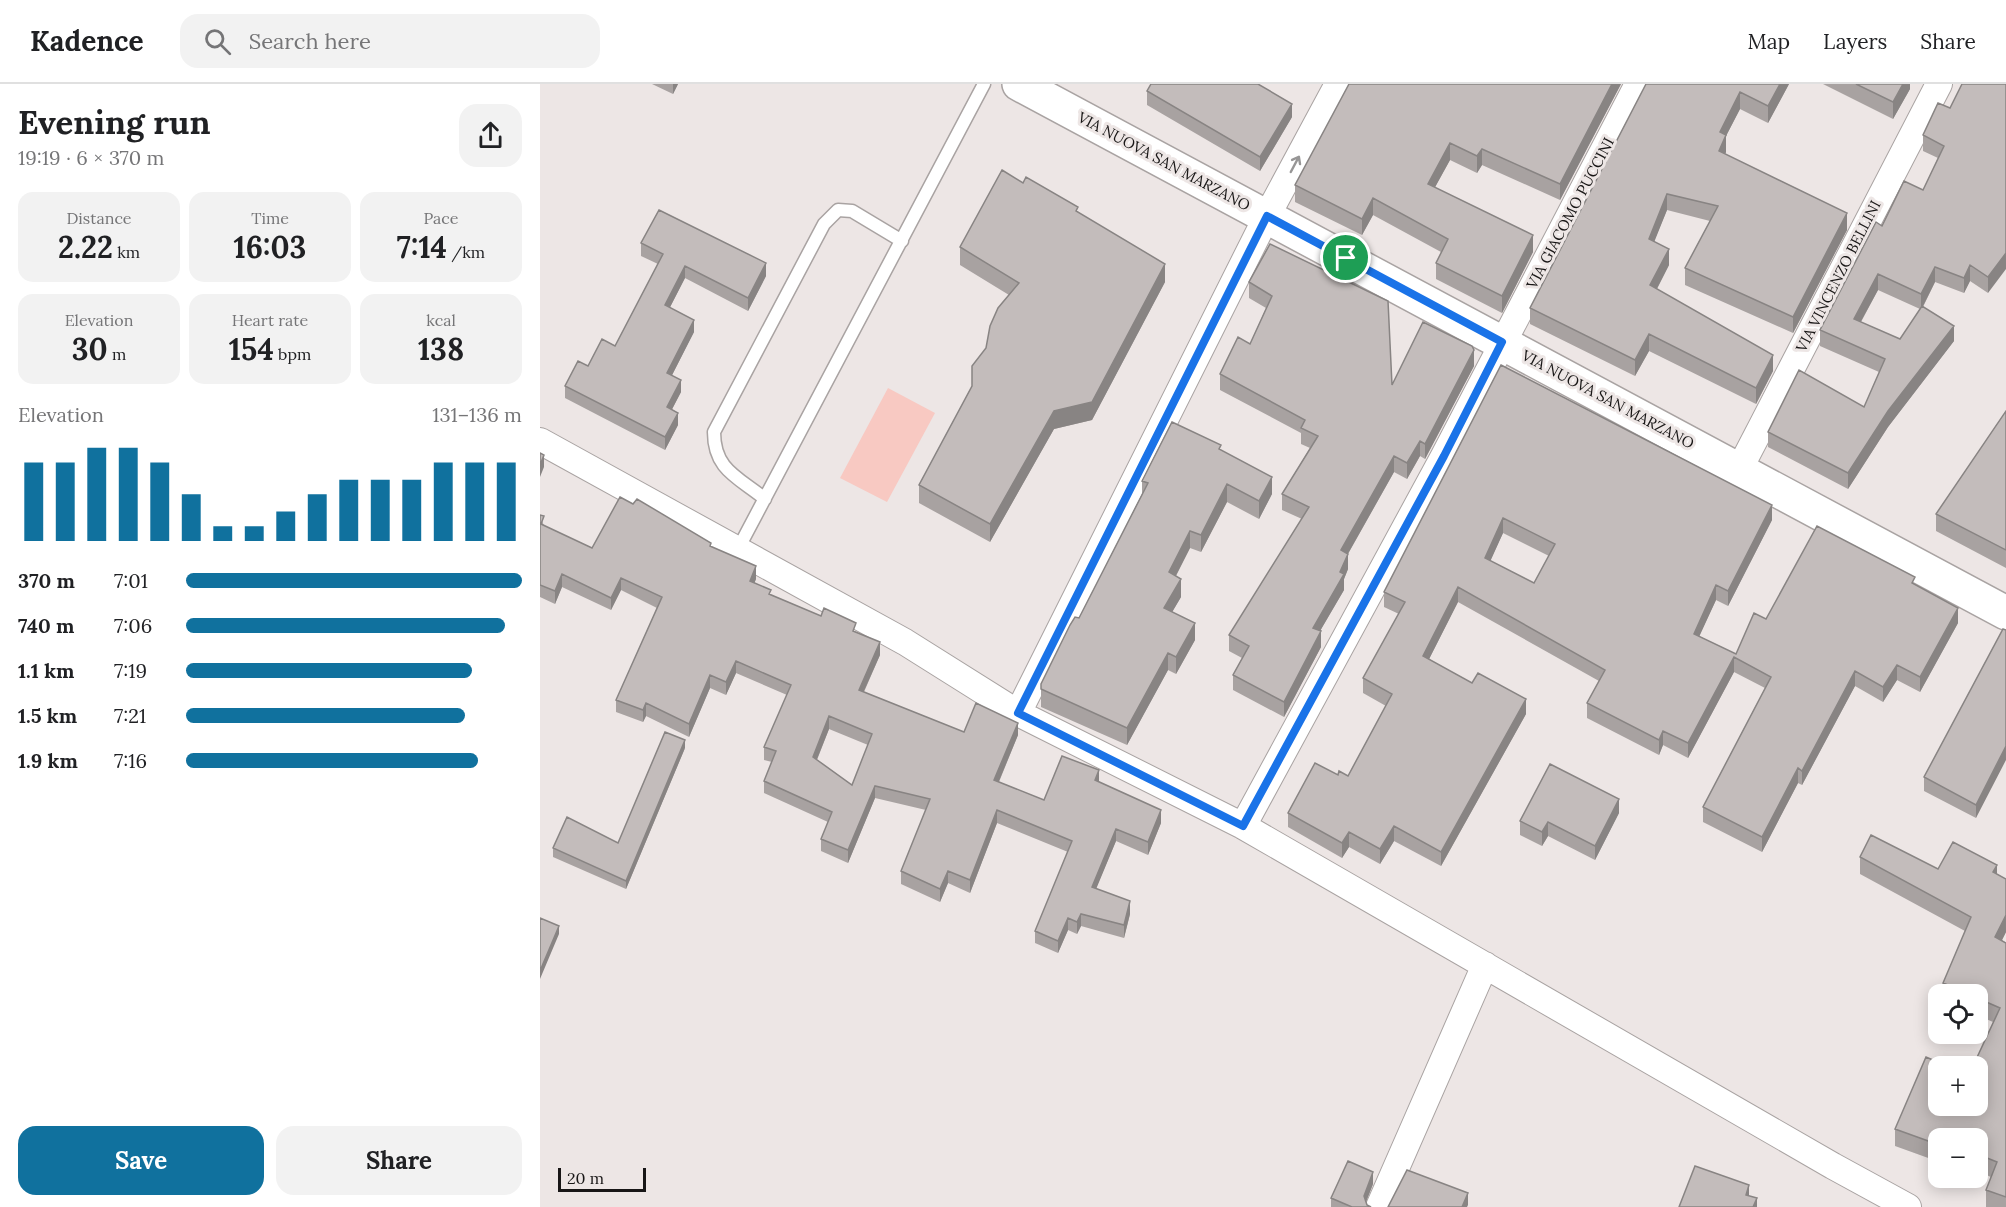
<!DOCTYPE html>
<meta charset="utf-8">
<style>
:root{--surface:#fff;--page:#f2f2f2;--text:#202124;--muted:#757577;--line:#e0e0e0;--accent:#10719e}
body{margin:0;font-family:Lora,serif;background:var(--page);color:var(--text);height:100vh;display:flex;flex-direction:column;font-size:22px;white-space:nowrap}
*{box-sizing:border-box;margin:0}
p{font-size:20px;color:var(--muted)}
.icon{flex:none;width:33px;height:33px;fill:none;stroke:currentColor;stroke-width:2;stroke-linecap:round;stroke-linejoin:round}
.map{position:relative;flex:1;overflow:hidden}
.drawer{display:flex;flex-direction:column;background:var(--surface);width:540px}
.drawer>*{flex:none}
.controls{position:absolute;left:1388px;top:900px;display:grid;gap:12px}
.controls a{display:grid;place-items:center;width:60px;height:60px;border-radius:12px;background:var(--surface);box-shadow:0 3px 15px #0003;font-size:30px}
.scale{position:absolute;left:18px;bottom:15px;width:88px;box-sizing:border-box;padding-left:6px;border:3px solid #181616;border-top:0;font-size:16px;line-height:21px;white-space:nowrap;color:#181616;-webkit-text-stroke:4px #ede6e5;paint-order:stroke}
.pin{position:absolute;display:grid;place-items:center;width:51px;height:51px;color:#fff;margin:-26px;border:3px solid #fff;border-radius:50%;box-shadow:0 2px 6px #0007}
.round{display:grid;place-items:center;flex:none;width:63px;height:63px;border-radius:18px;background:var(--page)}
.summary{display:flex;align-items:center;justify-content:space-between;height:102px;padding:0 18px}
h1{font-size:33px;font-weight:800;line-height:45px}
.figures{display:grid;grid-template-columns:repeat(3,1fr);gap:9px;height:102px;padding:6px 18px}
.figures div{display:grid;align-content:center;border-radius:15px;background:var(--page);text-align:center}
.figures b{font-size:30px;font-weight:800}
.figures small{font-size:16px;font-weight:400}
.figures p{font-size:16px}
.chart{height:168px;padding:12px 18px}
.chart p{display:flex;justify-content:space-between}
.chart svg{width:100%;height:108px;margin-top:6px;stroke:var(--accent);stroke-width:6}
.cta{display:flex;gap:12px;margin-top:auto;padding:12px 18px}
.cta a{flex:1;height:69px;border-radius:18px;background:var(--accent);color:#fff;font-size:24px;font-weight:800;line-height:69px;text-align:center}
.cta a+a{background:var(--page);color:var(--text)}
ul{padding:0 18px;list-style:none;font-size:20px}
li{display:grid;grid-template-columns:96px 72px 1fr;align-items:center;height:45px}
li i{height:15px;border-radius:8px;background:var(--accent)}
header{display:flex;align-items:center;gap:36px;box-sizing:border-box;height:84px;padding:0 30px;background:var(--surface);border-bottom:2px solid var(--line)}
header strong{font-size:28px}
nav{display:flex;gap:33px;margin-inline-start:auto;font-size:21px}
.search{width:420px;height:54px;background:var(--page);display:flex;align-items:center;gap:15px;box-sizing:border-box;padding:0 21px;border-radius:18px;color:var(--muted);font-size:22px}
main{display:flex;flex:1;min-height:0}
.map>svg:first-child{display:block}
.garden{fill:#f8c9c2}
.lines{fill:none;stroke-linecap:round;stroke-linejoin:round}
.lane-casing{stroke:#a9a3a2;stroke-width:15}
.street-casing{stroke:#a9a3a2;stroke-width:28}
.secondary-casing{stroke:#a9a3a2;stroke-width:36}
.lane{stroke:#fff;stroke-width:12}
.street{stroke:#fff;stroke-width:26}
.secondary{stroke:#fff;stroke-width:33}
.wall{fill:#a8a2a1;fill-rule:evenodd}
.shaded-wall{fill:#888483}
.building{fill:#c3bcbb;stroke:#888483;stroke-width:1.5;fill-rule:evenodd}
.oneway{stroke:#979696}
.route-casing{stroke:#fff;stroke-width:12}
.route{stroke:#1a73e8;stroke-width:8}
.labels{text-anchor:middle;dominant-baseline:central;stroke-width:6;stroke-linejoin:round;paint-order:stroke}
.street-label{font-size:15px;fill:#181616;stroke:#ede6e5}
</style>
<header>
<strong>Kadence</strong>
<div class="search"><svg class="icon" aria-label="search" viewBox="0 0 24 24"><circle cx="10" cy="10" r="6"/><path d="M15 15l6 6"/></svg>Search here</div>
<nav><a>Map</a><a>Layers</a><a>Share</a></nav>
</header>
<main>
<section class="drawer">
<div class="summary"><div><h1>Evening run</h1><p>19:19 · 6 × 370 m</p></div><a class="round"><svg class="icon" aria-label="share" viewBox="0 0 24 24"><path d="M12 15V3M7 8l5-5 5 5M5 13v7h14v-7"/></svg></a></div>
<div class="figures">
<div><p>Distance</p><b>2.22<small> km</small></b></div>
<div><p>Time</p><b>16:03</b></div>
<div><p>Pace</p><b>7:14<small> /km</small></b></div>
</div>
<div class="figures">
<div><p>Elevation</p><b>30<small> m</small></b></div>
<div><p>Heart rate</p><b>154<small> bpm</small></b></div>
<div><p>kcal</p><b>138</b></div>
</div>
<div class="chart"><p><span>Elevation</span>131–136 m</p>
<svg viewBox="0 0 160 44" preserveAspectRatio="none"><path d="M5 44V12M15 44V12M25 44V6M35 44V6M45 44V12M55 44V25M65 44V38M75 44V38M85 44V32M95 44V25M105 44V19M115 44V19M125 44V19M135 44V12M145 44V12M155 44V12"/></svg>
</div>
<ul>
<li><b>370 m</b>7:01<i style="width:100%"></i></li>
<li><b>740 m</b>7:06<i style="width:95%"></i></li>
<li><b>1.1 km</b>7:19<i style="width:85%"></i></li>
<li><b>1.5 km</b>7:21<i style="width:83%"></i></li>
<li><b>1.9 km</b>7:16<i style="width:87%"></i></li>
</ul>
<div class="cta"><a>Save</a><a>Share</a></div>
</section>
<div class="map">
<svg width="1466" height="1123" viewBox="0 0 1466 1123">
<rect width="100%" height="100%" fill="#ede6e5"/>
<path class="garden" d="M348,304L395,329L347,418L300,394Z"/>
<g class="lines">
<g class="lane-casing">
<path id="lane" d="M225,415C198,393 174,386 174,348L284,140L298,126L312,127L362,157
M198,465L444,0"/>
</g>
<g class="street-casing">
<path id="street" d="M0,357L365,558L478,629L703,742L1293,1082L1368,1123
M1199,386L1399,0
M478,629L727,132L798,0
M703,742L904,372L1098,0
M839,1123L945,881"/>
</g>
<g class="secondary-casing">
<path id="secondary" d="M479,0L1466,529"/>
</g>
<use href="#lane" class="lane"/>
<use href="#street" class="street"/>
<use href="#secondary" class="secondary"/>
</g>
<path class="wall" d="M112,0H138L133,10Z
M1081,0L1020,116L942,81L937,89L910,76L895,103L993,168L962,229L896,195V179L901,168L833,131L822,151L755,118V101Z
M1106,0H1249L1228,39L1200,25L1186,52V68L1185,70L1307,146L1253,249L1145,201V184L1170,137L1127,126L1114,157L1129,181L1117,205L1233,287L1216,320L1109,267L1095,292L990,240V224Z
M1283,0H1370V5L1353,35Z
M1466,0L1448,209L1430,197L1424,209L1395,198L1383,223L1414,257L1348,343L1308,405L1228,363V348L1324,323L1339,288L1280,262V246L1342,142L1383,106L1398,74L1383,67V51L1410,24ZM1338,206L1380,225L1360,255L1321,238Z
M607,7L752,33L720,87L607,21Z
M483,99L538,128L625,198L552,336L514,345L450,458L379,419V401L432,302L446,264L469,211L420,181V163Z
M101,159L226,192L208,227L145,194L130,223L154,248L132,291L141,308L132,325L138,341L125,366L25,314V302L48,282L75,262L118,180L101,172Z
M730,160L852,301L934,282L885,375L880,372L867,395L854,388L808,470V485L804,495V506L780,547L781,563L744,633L693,606V591L702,574L689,567V551L762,435L742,426V410L770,364L761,360V349L680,306V290L710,260L726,224L709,214V198Z
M961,281L1232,436L1188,522L1176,516L1159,552L1196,570L1226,535L1375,500L1418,539L1380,608L1357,596L1343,618L1315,602L1262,701L1258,699L1222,768L1163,738V723L1225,604L1194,588L1148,674L1123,661L1119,671L1047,634V619L1059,597L918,518L889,575L986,630L901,782L854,757L840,780L809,763L802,774L748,743V729L798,691L808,692L846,622L823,609V594L859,530L844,523V508ZM963,449L1009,472L994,499L950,477Z
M1466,327V484L1396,447V430Z
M681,366L732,410L719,435L687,418L661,468L650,464L636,492L641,513L632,528L655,556L636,590L628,586L587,661L501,623V600L539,534L602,410V397Z
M0,431L4,442L52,464L171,463L216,495L214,499L231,511L316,548L340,571L324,608L424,648L478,651L459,698L504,716L559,698L621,739L608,771L576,757L556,804L590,830L584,854L541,842L537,850L528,846L518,869L495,859V847L528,768L457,739L430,809L408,799L400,818L361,800V787L386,726L335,714L308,779L281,767V755L288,738L224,709V697L232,678L224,676V663L247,611L196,589L186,611L170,604L149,653L106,632L103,638L76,628V616L117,524L81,506L71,526L22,503L15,520L0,513ZM289,645L328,661L312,701L277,676Z
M1463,545L1436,734L1384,707V693Z
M145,664L86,805L13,773V764L78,759Z
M1079,729L1055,776L1008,752L1002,762L980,751V737Z
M1320,773L1398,785L1457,790L1466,795V848L1462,856L1466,859V1123H1446V1106L1451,1093L1437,1087V1054H1398V1070L1394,1069L1391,1075L1355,1062V1045L1437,1022L1453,938L1437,931V910H1403V899L1425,847L1320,790Z
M833,1100L826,1118L827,1121L831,1123H791V1114Z"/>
<path class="shaded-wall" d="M133,0H138L133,10Z
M1072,0H1081L1020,116V100Z
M1240,0H1249L1228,39V22Z
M1363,0H1370V5L1353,35V18Z
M1200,8V25L1186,52V68L1179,84L1180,48Z
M752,20V33L720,87V73Z
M910,59V76L888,116V100Z
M942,65V81L937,89V72Z
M1127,110V126L1109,171V155Z
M833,114V131L822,151V135Z
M1307,129V146L1253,249V233Z
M993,151V168L962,229V212Z
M1129,165V181L1110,218V201Z
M1466,169V185L1448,209V193Z
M226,179V192L208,227V214Z
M625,180V198L552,336L514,345L450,458V440L514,327Z
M1430,181V197L1424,209V194Z
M145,182V194L125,233V221Z
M1395,183V198L1381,226V210Z
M1338,190V206L1314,250V235Z
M154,236V248L127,301V289Z
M1414,242V257L1348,343L1308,405V389L1348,327Z
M1109,250V267L1095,292V276Z
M934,266V282L885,375V360Z
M1233,271V287L1216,320V304Z
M141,296V308L127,335V323Z
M138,329V341L125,366V353Z
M880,357V372L867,395V379Z
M4,371V383L0,393V381Z
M854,372V388L801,482V466Z
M732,393V410L719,435V417Z
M687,400V418L661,468V451Z
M1232,421V436L1188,522V507Z
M963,434V449L945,489V474Z
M650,447V464L629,505V488Z
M808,470V485L804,495V506L773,559V544L800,488Z
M216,482V495L210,510V497Z
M22,490V503L15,520V507Z
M81,494V506L71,526V514Z
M641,495V513L624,542V524Z
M1176,501V516L1154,564V550Z
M918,503V518L883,587V572Z
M1418,524V539L1380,608V593Z
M655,539V556L636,590V573Z
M781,547V563L744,633V618Z
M340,558V571L319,618V606Z
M628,569V586L587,661V644Z
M1194,573V588L1148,674V659Z
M196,577V589L186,611V598Z
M1357,581V596L1343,618V603Z
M1315,587V602L1262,701V687Z
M170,591V604L149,653V640Z
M986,615V630L901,782V768Z
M106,619V632L103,638V626Z
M289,632V645L273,685V673Z
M478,639V651L454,709V696Z
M1123,647V661L1119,671V656Z
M145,656V664L86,805V797Z
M1466,662V676L1436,734V721Z
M1258,684V699L1222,768V753Z
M559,686V699L555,696Z
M335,702V714L308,779V766Z
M1079,715V729L1055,776V762Z
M457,726V739L430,809V796Z
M621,726V739L608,771V758Z
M1008,738V752L1002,762V748Z
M854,742V757L840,780V765Z
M576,745V757L552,815V803Z
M809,748V763L802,774V759Z
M1457,781V799L1453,788Z
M408,787V799L400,818V805Z
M590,817V830L584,854V841Z
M541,830V842L537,850V838Z
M1466,831V848L1455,870V853Z
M528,834V846L518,869V857Z
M19,842V850L0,895V887Z
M1394,1052V1069L1391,1075V1058Z
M833,1088V1100L824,1123V1112Z
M1209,1101V1115L1206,1111Z
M928,1109V1121L927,1123H922Z
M1217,1114V1123H1213Z"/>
<path class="building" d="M611,0H718L752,20L720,73L607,7Z
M809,0H1072L1020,100L942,65L937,72L910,59L888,100L993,151L962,212L896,179L908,155L833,114L822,135L755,101Z
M1106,0H1240L1228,22L1200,8L1180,48L1186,51L1179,67L1307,129L1253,233L1145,184L1178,122L1127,110L1109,155L1129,165L1110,201L1233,271L1216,304L1109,250L1095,276L990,224Z
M1316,0H1363L1353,18Z
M1422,0H1466V169L1448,193L1430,181L1424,194L1395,183L1381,210L1338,190L1314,235L1360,255L1382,222L1414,242L1348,327L1308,389L1228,348L1259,286L1324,323L1345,275L1280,246L1336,138L1342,142L1364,97L1383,106L1404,62L1383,51L1398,19L1410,24Z
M462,86L483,99L486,93L538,123L536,127L625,180L552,318L514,327L450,440L379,401L432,302V282L446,264L450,242L458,224L479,199L420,163Z
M119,126L226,179L208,214L145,182L125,221L154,236L127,289L141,296L127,323L138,329L125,353L25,302L38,277L48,282L62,255L75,262L123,170L101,159Z
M730,160L848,217L852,301L883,238L932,262L934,266L885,360L880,357L867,379L854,372L801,466L808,470L800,488L804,490L773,544L781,547L744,618L693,591L709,562L689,551L769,423L742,410L778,352L761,344L765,336L680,290L698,253L710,260L732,212L709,198Z
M961,281L1232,421L1188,507L1176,501L1154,550L1196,570L1214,529L1226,535L1277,442L1375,493L1372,499L1418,524L1380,593L1357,581L1343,603L1315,587L1262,687L1258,684L1222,753L1163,723L1231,593L1194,573L1148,659L1123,647L1119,656L1047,619L1065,586L918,503L883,572L932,599L938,589L986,615L901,768L854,742L840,765L809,748L802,759L748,729L775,679L798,691L799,687L808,692L852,610L823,594L865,518L844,508ZM963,434L1015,460L994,499L945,474Z
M1466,327V466L1396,430Z
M632,338L681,361L679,365L732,393L719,417L687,400L661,451L650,447L629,488L641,495L624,524L655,539L636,573L628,569L587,644L501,605V600L530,541L535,533L539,534L608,399L602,397Z
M0,369L4,371L0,381Z
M80,413L93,420L97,415L171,459L170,462L216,482L210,497L231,506L229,510L281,532L284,524L316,539L313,547L340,558L319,606L424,648L436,619L478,639L454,696L504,716L522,672L559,686L555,696L621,726L608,758L576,745L552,803L590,817L584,841L541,830L537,838L528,834L518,857L495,847L532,757L457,726L430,796L408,787L400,805L361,787L390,715L335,702L308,766L281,755L292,728L224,697L236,667L224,663L251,601L196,577L186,598L170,591L149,640L106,619L103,626L76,616L122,513L81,494L71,514L22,490L15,507L0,501V431L4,432L1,440L52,464ZM289,632L332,650L312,701L273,673Z
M1463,545L1466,546V662L1436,721L1384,693Z
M125,648L145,656L86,797L13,764L27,733L78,759Z
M1010,680L1079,715L1055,762L1008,738L1002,748L980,737Z
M1331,751L1398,785L1413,758L1457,781L1453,788L1466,795V831L1455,853L1466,859V1113L1446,1106L1457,1078L1437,1070V1054H1401L1394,1052L1391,1058L1355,1045L1386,973L1407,982H1398V1022H1437V982H1433L1460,924L1437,914V910H1429L1403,899L1431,833L1320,773Z
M0,834L19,842L0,887Z
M808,1077L833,1088L824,1112L827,1121L831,1123H812L791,1114Z
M1155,1082L1209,1101L1206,1111L1217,1114L1213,1123H1139Z
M867,1086L928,1109L922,1123H848Z"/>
<defs><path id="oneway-shaft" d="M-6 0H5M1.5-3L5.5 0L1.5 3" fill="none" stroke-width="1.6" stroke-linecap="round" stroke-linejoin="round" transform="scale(1.5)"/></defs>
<use class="oneway" href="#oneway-shaft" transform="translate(755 80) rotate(-62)"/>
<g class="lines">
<g class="route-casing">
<path id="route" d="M727,132L962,258L904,372L703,742L478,629Z"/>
</g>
<use href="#route" class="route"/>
</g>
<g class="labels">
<g class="street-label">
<text transform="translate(624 77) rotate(28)">VIA NUOVA SAN MARZANO</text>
<text transform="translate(1030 129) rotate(-62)">VIA GIACOMO PUCCINI</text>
<text transform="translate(1298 192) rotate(-63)">VIA VINCENZO BELLINI</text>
<text transform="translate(1068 315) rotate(28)">VIA NUOVA SAN MARZANO</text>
</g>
</g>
</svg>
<div class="controls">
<a><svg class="icon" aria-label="locate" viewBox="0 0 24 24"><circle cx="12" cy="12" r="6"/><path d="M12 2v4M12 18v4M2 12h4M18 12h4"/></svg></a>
<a>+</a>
<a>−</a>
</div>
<div class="scale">20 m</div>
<div class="pin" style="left:806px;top:174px;background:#1e9e55"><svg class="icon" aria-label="arrive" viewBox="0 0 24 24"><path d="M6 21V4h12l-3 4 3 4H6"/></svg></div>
</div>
</main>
